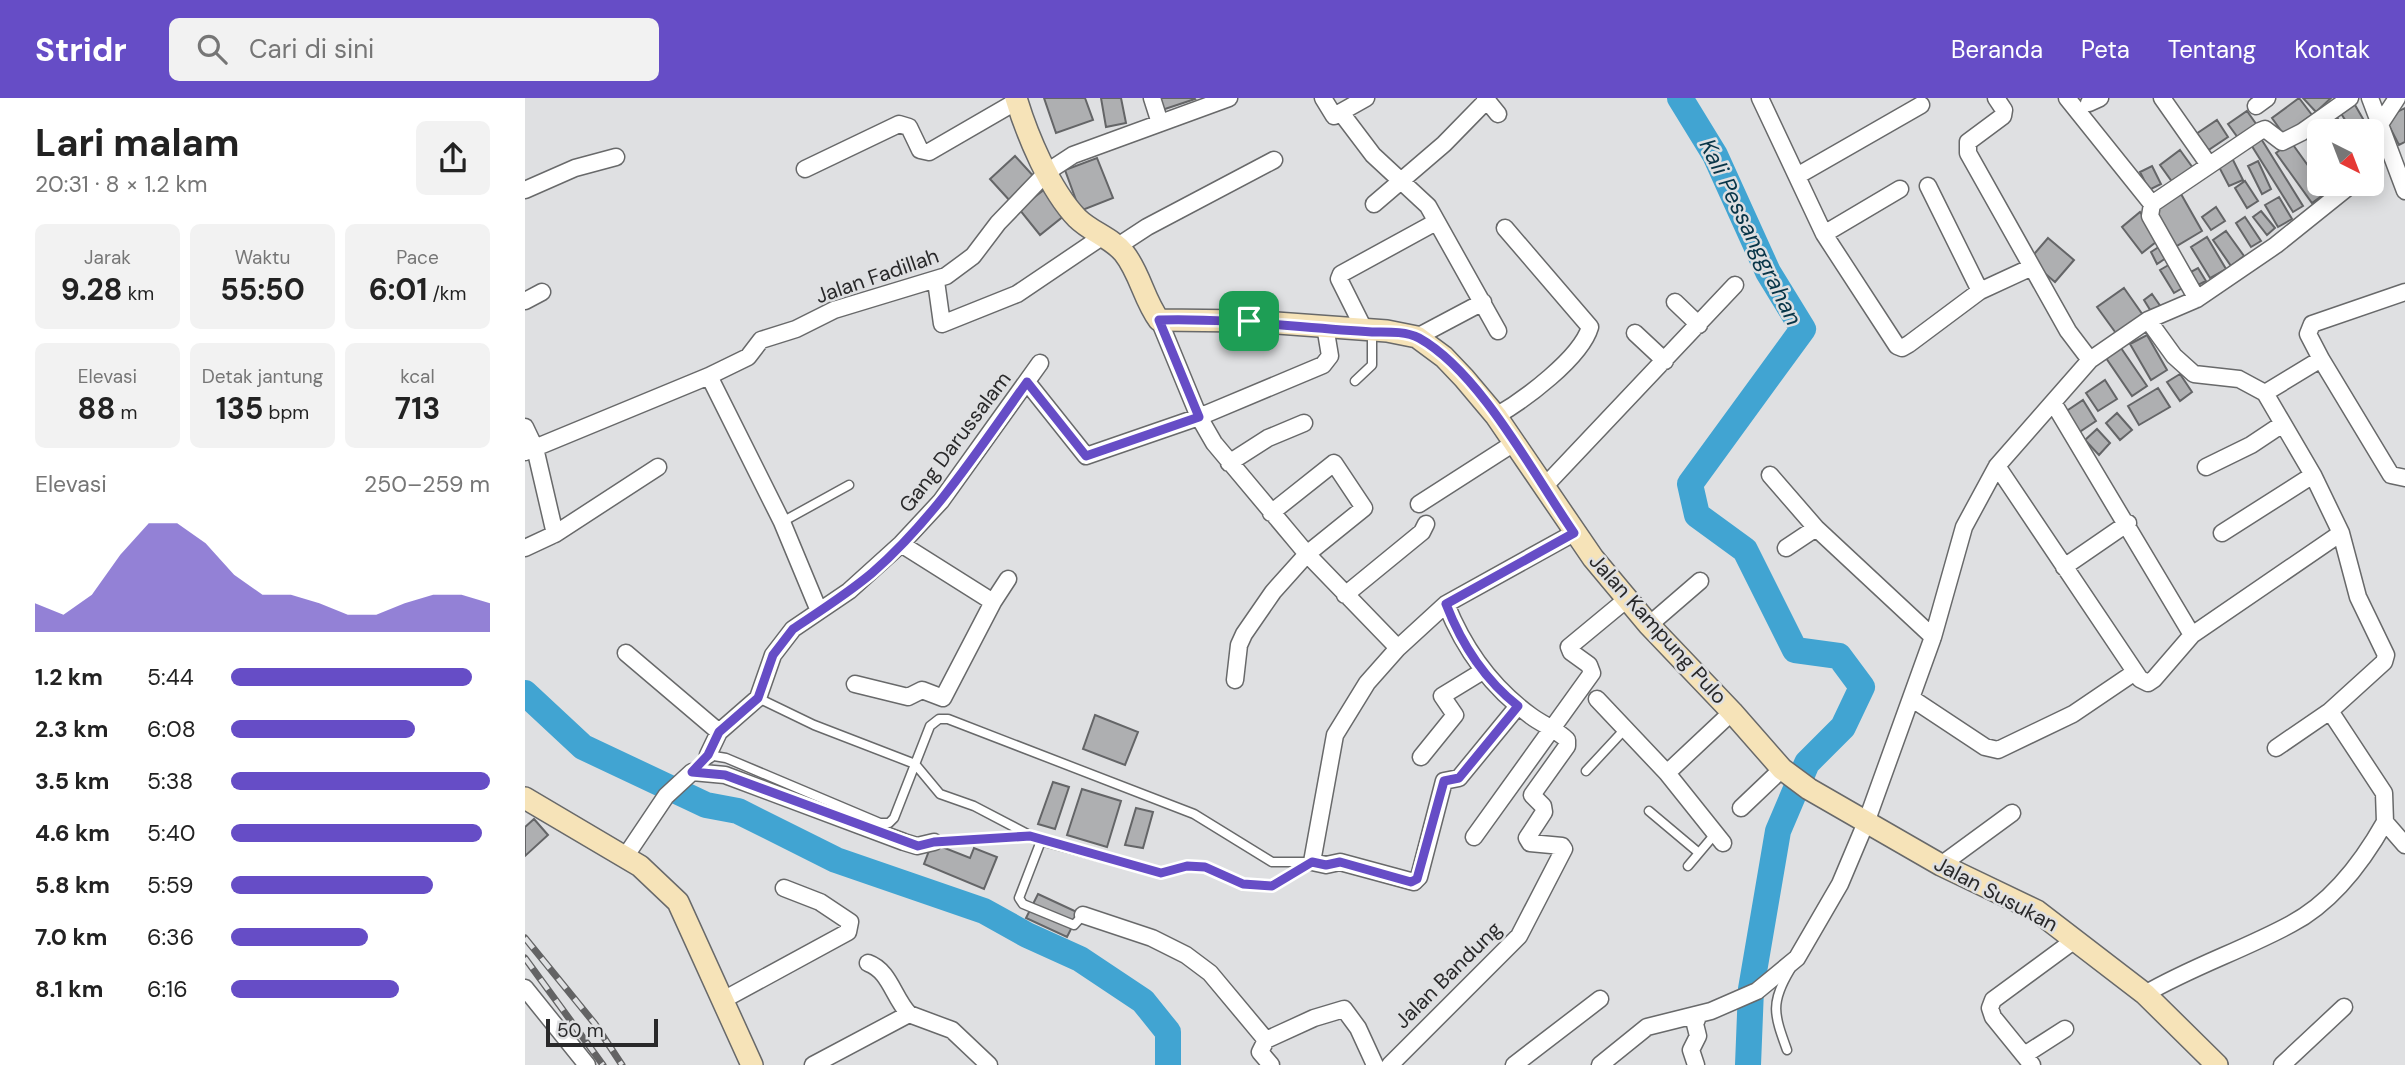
<!DOCTYPE html>
<html lang="id">
<meta charset="utf-8">
<style>
:root{--surface:#fff;--page:#f2f2f2;--text:#222;--muted:#767676;--accent:#664dc6}
body{margin:0;font-family:"DM Sans",sans-serif;background:var(--page);color:var(--text);height:100vh;display:flex;flex-direction:column;font-size:26px;white-space:nowrap}
*{box-sizing:border-box;margin:0}
p{font-size:23px;color:var(--muted)}
.icon{flex:none;width:38px;height:38px;fill:none;stroke:currentColor;stroke-width:2;stroke-linecap:round;stroke-linejoin:round}
.map{position:relative;flex:1;overflow:hidden}
.details{display:flex;flex-direction:column;background:var(--surface);width:525px}
.details>*{flex:none}
.needle{width:46px;rotate:138deg}
.buttons{position:absolute;left:1782px;top:21px;display:grid;gap:14px}
.buttons a{display:grid;place-items:center;width:77px;height:77px;border-radius:10px;background:var(--surface);box-shadow:0 4px 18px #0003;font-size:35px}
.scale{position:absolute;left:21px;bottom:18px;width:112px;box-sizing:border-box;padding-left:7px;border:4px solid #29292a;border-top:0;font-size:19px;line-height:24px;white-space:nowrap;color:#29292a;-webkit-text-stroke:5px #dfe0e2;paint-order:stroke}
.pin{position:absolute;display:grid;place-items:center;width:60px;height:60px;color:#fff;margin:-30px;border-radius:14px;box-shadow:0 4px 10px #0006}
.round{display:grid;place-items:center;flex:none;width:74px;height:74px;border-radius:10px;background:var(--page)}
.headline{display:flex;align-items:center;justify-content:space-between;height:119px;padding:0 35px}
h1{font-size:38px;font-weight:700;line-height:52px}
.figures{display:grid;grid-template-columns:repeat(3,1fr);gap:10px;height:119px;padding:7px 35px}
.figures div{display:grid;align-content:center;border-radius:10px;background:var(--page);text-align:center}
.figures b{font-size:30px;font-weight:700}
.figures small{font-size:19px;font-weight:400}
.figures p{font-size:19px}
.chart{height:196px;padding:14px 35px}
.chart p{display:flex;justify-content:space-between}
.chart svg{width:100%;height:126px;margin-top:7px;fill:var(--accent);opacity:.7}
ul{padding:0 35px;list-style:none;font-size:23px}
li{display:grid;grid-template-columns:112px 84px 1fr;align-items:center;height:52px}
li i{height:18px;border-radius:9px;background:var(--accent)}
header{display:flex;align-items:center;gap:42px;box-sizing:border-box;height:98px;padding:0 35px;background:var(--accent);color:#fff}
header strong{font-size:33px}
nav{display:flex;gap:38px;margin-inline-start:auto;font-size:24px}
.search{width:490px;height:63px;background:var(--page);display:flex;align-items:center;gap:18px;box-sizing:border-box;padding:0 24px;border-radius:10px;color:var(--muted);font-size:26px}
main{display:flex;flex:1;min-height:0}
.map>svg:first-child{display:block}
.lines{fill:none;stroke-linecap:round;stroke-linejoin:round}
.river{stroke:#41a4d2;stroke-width:26}
.building{fill:#aeafb1;stroke:#646567;stroke-width:2}
.lane-casing{stroke:#68696a;stroke-width:11}
.street-casing{stroke:#68696a;stroke-width:19}
.secondary-casing{stroke:#68696a;stroke-width:24}
.lane{stroke:#fff;stroke-width:8}
.street{stroke:#fff;stroke-width:16}
.secondary{stroke:#f6e3b8;stroke-width:21}
.rail-casing{stroke:#636364;stroke-width:7}
.rail{stroke:#dfe0e2;stroke-width:4.5;stroke-dasharray:13;stroke-linecap:butt}
.route-casing{stroke:#fff;stroke-width:14}
.route{stroke:#664dc6;stroke-width:9}
.labels{text-anchor:middle;dominant-baseline:central;stroke-width:5;stroke-linejoin:round;paint-order:stroke}
.street-label{font-size:21px;fill:#29292a;stroke:#dfe0e2}
.water-label{font-size:23px;font-style:italic;fill:#083548;stroke:#dfe0e2}
</style>
<header>
<strong>Stridr</strong>
<div class="search"><svg class="icon" aria-label="search" viewBox="0 0 24 24"><circle cx="10" cy="10" r="6"/><path d="M15 15l6 6"/></svg>Cari di sini</div>
<nav><a>Beranda</a><a>Peta</a><a>Tentang</a><a>Kontak</a></nav>
</header>
<main>
<section class="details">
<div class="headline"><div><h1>Lari malam</h1><p>20:31 · 8 × 1.2 km</p></div><a class="round"><svg class="icon" aria-label="share" viewBox="0 0 24 24"><path d="M12 15V3M7 8l5-5 5 5M5 13v7h14v-7"/></svg></a></div>
<div class="figures">
<div><p>Jarak</p><b>9.28<small> km</small></b></div>
<div><p>Waktu</p><b>55:50</b></div>
<div><p>Pace</p><b>6:01<small> /km</small></b></div>
</div>
<div class="figures">
<div><p>Elevasi</p><b>88<small> m</small></b></div>
<div><p>Detak jantung</p><b>135<small> bpm</small></b></div>
<div><p>kcal</p><b>713</b></div>
</div>
<div class="chart"><p><span>Elevasi</span>250–259 m</p>
<svg viewBox="0 0 160 44" preserveAspectRatio="none"><path d="M0 44V34L10 38L20 31L30 17L40 6L50 6L60 13L70 24L80 31L90 31L100 34L110 38L120 38L130 34L140 31L150 31L160 34V44z"/></svg>
</div>
<ul>
<li><b>1.2 km</b>5:44<i style="width:93%"></i></li>
<li><b>2.3 km</b>6:08<i style="width:71%"></i></li>
<li><b>3.5 km</b>5:38<i style="width:100%"></i></li>
<li><b>4.6 km</b>5:40<i style="width:97%"></i></li>
<li><b>5.8 km</b>5:59<i style="width:78%"></i></li>
<li><b>7.0 km</b>6:36<i style="width:53%"></i></li>
<li><b>8.1 km</b>6:16<i style="width:65%"></i></li>
</ul>
</section>
<div class="map">
<svg width="1880" height="967" viewBox="0 0 1880 967">
<rect width="100%" height="100%" fill="#dfe0e2"/>
<g class="lines">
<path class="river" d="M1155,0L1190,57L1243,174L1278,231L1165,386L1172,417L1220,452L1270,552L1314,558L1337,589L1318,629L1282,665L1253,733L1226,891L1223,967
M0,595L58,649L181,707L213,713L311,762L459,813L502,837L555,861L618,903L643,934V967"/>
</g>
<path class="building" d="M519,0H560L568,22L531,35Z
M576,0H596L601,25L581,29Z
M633,0H669L670,1L637,12Z
M1774,0L1787,17L1759,37L1747,20Z
M1778,0H1806L1791,14Z
M1826,0L1845,33H1827L1812,9Z
M1880,10V44L1874,47L1860,20Z
M1722,13L1734,30L1716,44L1703,26Z
M1810,16L1820,33H1812L1804,19Z
M1692,22L1703,39L1682,53L1671,36Z
M1801,23L1806,33H1794V58L1781,34Z
M1735,39L1778,108L1768,114L1725,45Z
M1766,44L1802,94L1787,105L1751,55Z
M1655,52L1668,70L1648,85L1635,67Z
M490,58L511,81L486,104L465,81Z
M572,60L588,100L555,113L540,72Z
M1707,60L1718,82L1704,88L1693,67Z
M1733,63L1746,91L1737,96L1723,68Z
M1627,68L1636,86L1624,92L1615,74Z
M1720,83L1733,103L1722,110L1710,90Z
M520,91L540,117L515,137L494,111Z
M1656,96L1677,133L1650,149L1629,111Z
M1754,99L1767,121L1753,129L1740,107Z
M1691,109L1700,123L1686,132L1677,119Z
M1736,113L1750,130L1742,137L1728,119Z
M1615,114L1636,140L1617,155L1597,129Z
M1720,119L1736,143L1726,149L1711,125Z
M1701,133L1719,158L1706,168L1688,142Z
M1682,139L1701,171L1685,180L1666,149Z
M1523,140L1549,162L1530,184L1504,162Z
M1637,147L1644,158L1632,166L1626,154Z
M1647,165L1661,188L1649,195L1635,172Z
M1673,170L1681,183L1669,189L1662,176Z
M1599,190L1620,220L1593,238L1572,209Z
M1627,196L1636,209L1627,215L1619,202Z
M1622,237L1642,272L1626,282L1605,246Z
M1596,250L1622,288L1607,298L1581,260Z
M1655,276L1667,294L1655,303L1642,284Z
M1580,282L1592,301L1573,313L1561,295Z
M1633,290L1645,309L1614,327L1603,308Z
M1558,302L1571,323L1553,335L1540,314Z
M1592,315L1607,332L1595,342L1581,325Z
M1572,331L1585,345L1574,357L1560,342Z
M570,617L613,634L600,667L558,651Z
M528,684L544,689L530,731L513,726Z
M557,691L596,703L582,749L542,737Z
M611,710L628,714L618,750L600,747Z
M9,721L23,737L0,758V729Z
M407,745L445,760L449,750L472,759L459,791L399,766Z
M513,796L554,815L542,839L501,820Z"/>
<g class="lines">
<g class="lane-casing">
<path id="lane" d="M830,283L847,267V234
M257,424L324,387
M233,600L289,627L390,666L415,696L449,708L516,743L636,775L662,768L680,769L718,786L747,788L785,765
M1061,673L1100,631
M167,674L183,657L201,660L355,725H364L369,720L405,628L414,621H423L669,716L747,764H787
M1124,713L1174,755
M516,743L494,800L498,806L549,827L558,817
M409,744L502,738
M1163,768L1190,736
M1262,952C1249,916 1245,905 1265,872"/>
</g>
<g class="street-casing">
<path id="street" d="M627,0L635,25
M798,0L809,18L841,0
M960,0L973,16
M1235,0L1299,136L1372,248L1377,250L1384,246L1455,193L1507,169
M1471,0L1479,12L1478,18L1443,44V55L1543,233L1565,262
M1542,0L1627,106
M1637,0L1684,67
M1845,0L1880,93
M1564,5L1575,0
M1731,8L1742,0
M817,16L848,57L903,108L973,233
M1855,26L1872,0
M1846,62L1858,41
M280,71L374,26L384,29L395,52L404,54L492,3
M1272,78L1396,7
M1403,88L1455,193
M0,92L50,70L91,59
M849,106L919,46L962,2
M1299,136L1375,91
M593,148L622,129L749,62
M411,183L417,226L492,196L578,138
M1672,201L1625,118L1627,106L1735,33L1740,31L1757,44L1777,34L1825,0
M0,203L17,194
M1150,204L1174,227
M634,222L674,319L689,345L782,456L873,550
M1623,222L1649,258L1669,276L1714,281L1740,295L1788,377L1816,435L1833,499L1861,557L1859,564L1805,613L1859,695L1860,724L1880,747
M840,233L814,181L816,176L911,124
M1110,235L1140,263
M892,239L958,204
M1796,261L1866,377L1880,380
M184,278L223,259L236,242L271,231L309,212L421,178L448,158L473,125L522,74L548,57L704,0
M502,284L561,358L674,319L798,267L805,258L800,228
M1740,295L1796,261L1783,236L1787,226L1880,194
M1529,306L1667,537L1816,435
M971,318C999,302 1056,260 1065,229L980,130
M0,329L10,350L30,436L0,450
M0,354L184,278L257,424L294,513
M704,365L743,340L779,325
M1472,368L1615,581L1623,585L1629,581L1667,537
M1681,369L1726,347L1756,327
M1245,377L1291,430L1408,539
M1018,390L1210,187
M894,406L989,345
M1697,435L1788,377
M30,436L133,369
M1261,450L1291,430
M1539,469L1603,425
M820,497L897,434L901,426
M468,504L483,481
M1124,527L1175,483
M101,555L194,634
M710,582L714,547L719,536L748,494L782,456L839,410L809,365L746,415
M330,586L383,599L397,592L418,600L468,504L376,446
M1386,600L1460,649L1473,652L1548,616L1610,574
M1072,601L1142,675L1207,614
M993,608L934,680L919,683L894,779L889,784L815,764L801,767L787,764L810,637L842,585L873,550L921,506L1049,435
M1751,650L1805,613
M183,657L194,634L233,600L248,557L268,531L324,493L376,446L416,403L515,265
M896,659L930,617L917,598L958,573
M1142,675L1198,745
M1216,710L1257,671
M949,739L1067,575L1064,567L1046,554L1044,549L1102,501
M100,759L141,698L167,674L200,677L379,744L392,748L409,744
M1416,767L1487,715
M558,817L627,840L661,857L685,875L741,942L735,954L746,967
M343,865C365,873 368,899 384,916
M0,890L62,967
M1620,896C1666,869 1718,852 1766,826C1806,805 1838,763 1860,724
M198,902L323,834L325,824L295,804L259,790
M741,942L789,920L819,911L833,930L850,967
M1501,956L1540,931
M288,967L384,916L427,932L464,967
M865,967L994,838L1039,751L1037,748L1005,745L1002,740L1019,714L1018,708L1007,697L1042,648V642C1031,631 1018,627 1006,618C966,589 939,551 921,506
M989,967L1075,901
M1075,967L1122,929L1186,913L1232,893L1272,860L1315,786L1342,722L1408,539L1439,429L1472,368L1565,262L1623,222L1672,201L1751,147L1827,86
M1171,967L1166,952L1173,938L1170,926L1174,916
M1507,967L1468,919L1465,910L1468,902L1551,841
M1757,967L1819,909"/>
</g>
<g class="secondary-casing">
<path id="secondary" d="M491,0C502,37 525,92 552,120C566,134 587,140 599,155C615,175 619,202 634,222L724,223L862,233L892,239L919,259L939,280L971,318L1068,460L1124,527L1207,614L1257,671L1284,691L1416,767L1512,813L1620,896L1692,967
M0,700L115,768L153,804L227,967"/>
</g>
<use href="#lane" class="lane"/>
<use href="#street" class="street"/>
<use href="#secondary" class="secondary"/>
<g class="rail-casing">
<path id="rail" d="M0,840L70,926L97,967
M0,860L78,967"/>
</g>
<use href="#rail" class="rail"/>
</g>
<g class="lines">
<g class="route-casing">
<path id="route" d="M634,222C707,220 775,230 847,234C862,234 881,233 894,240C955,274 1009,377 1049,435L921,506C936,545 959,581 993,608L934,680L919,683L892,781L886,784L815,764L801,767L787,764L747,788L718,786L680,769L662,768L636,775L505,738L409,744L393,748L200,677L167,674L183,657L194,634L233,600L248,557L268,531C295,513 322,496 347,475C409,421 454,351 502,284L561,358L674,319Z"/>
</g>
<use href="#route" class="route"/>
</g>
<g class="labels">
<g class="street-label">
<text transform="translate(352 178) rotate(-19)">Jalan Fadillah</text>
<text transform="translate(430 344) rotate(-53)">Gang Darussalam</text>
<text transform="translate(1133 531) rotate(48)">Jalan Kampung Pulo</text>
<text transform="translate(1471 796) rotate(28)">Jalan Susukan</text>
<text transform="translate(923 877) rotate(-45)">Jalan Bandung</text>
</g>
<g class="water-label">
<text transform="translate(1226 134) rotate(64)">Kali Pessanggrahan</text>
</g>
</g>
</svg>
<div class="buttons">
<a><svg class="needle" viewBox="-14 -14 28 28"><path d="M0-13l5 13h-10z" fill="#e53935"/><path d="M0 13l5-13h-10z" fill="#767676"/></svg></a>
</div>
<div class="scale">50 m</div>
<div class="pin" style="left:724px;top:223px;background:#1e9e55"><svg class="icon" aria-label="arrive" viewBox="0 0 24 24"><path d="M6 21V4h12l-3 4 3 4H6"/></svg></div>
</div>
</main>
